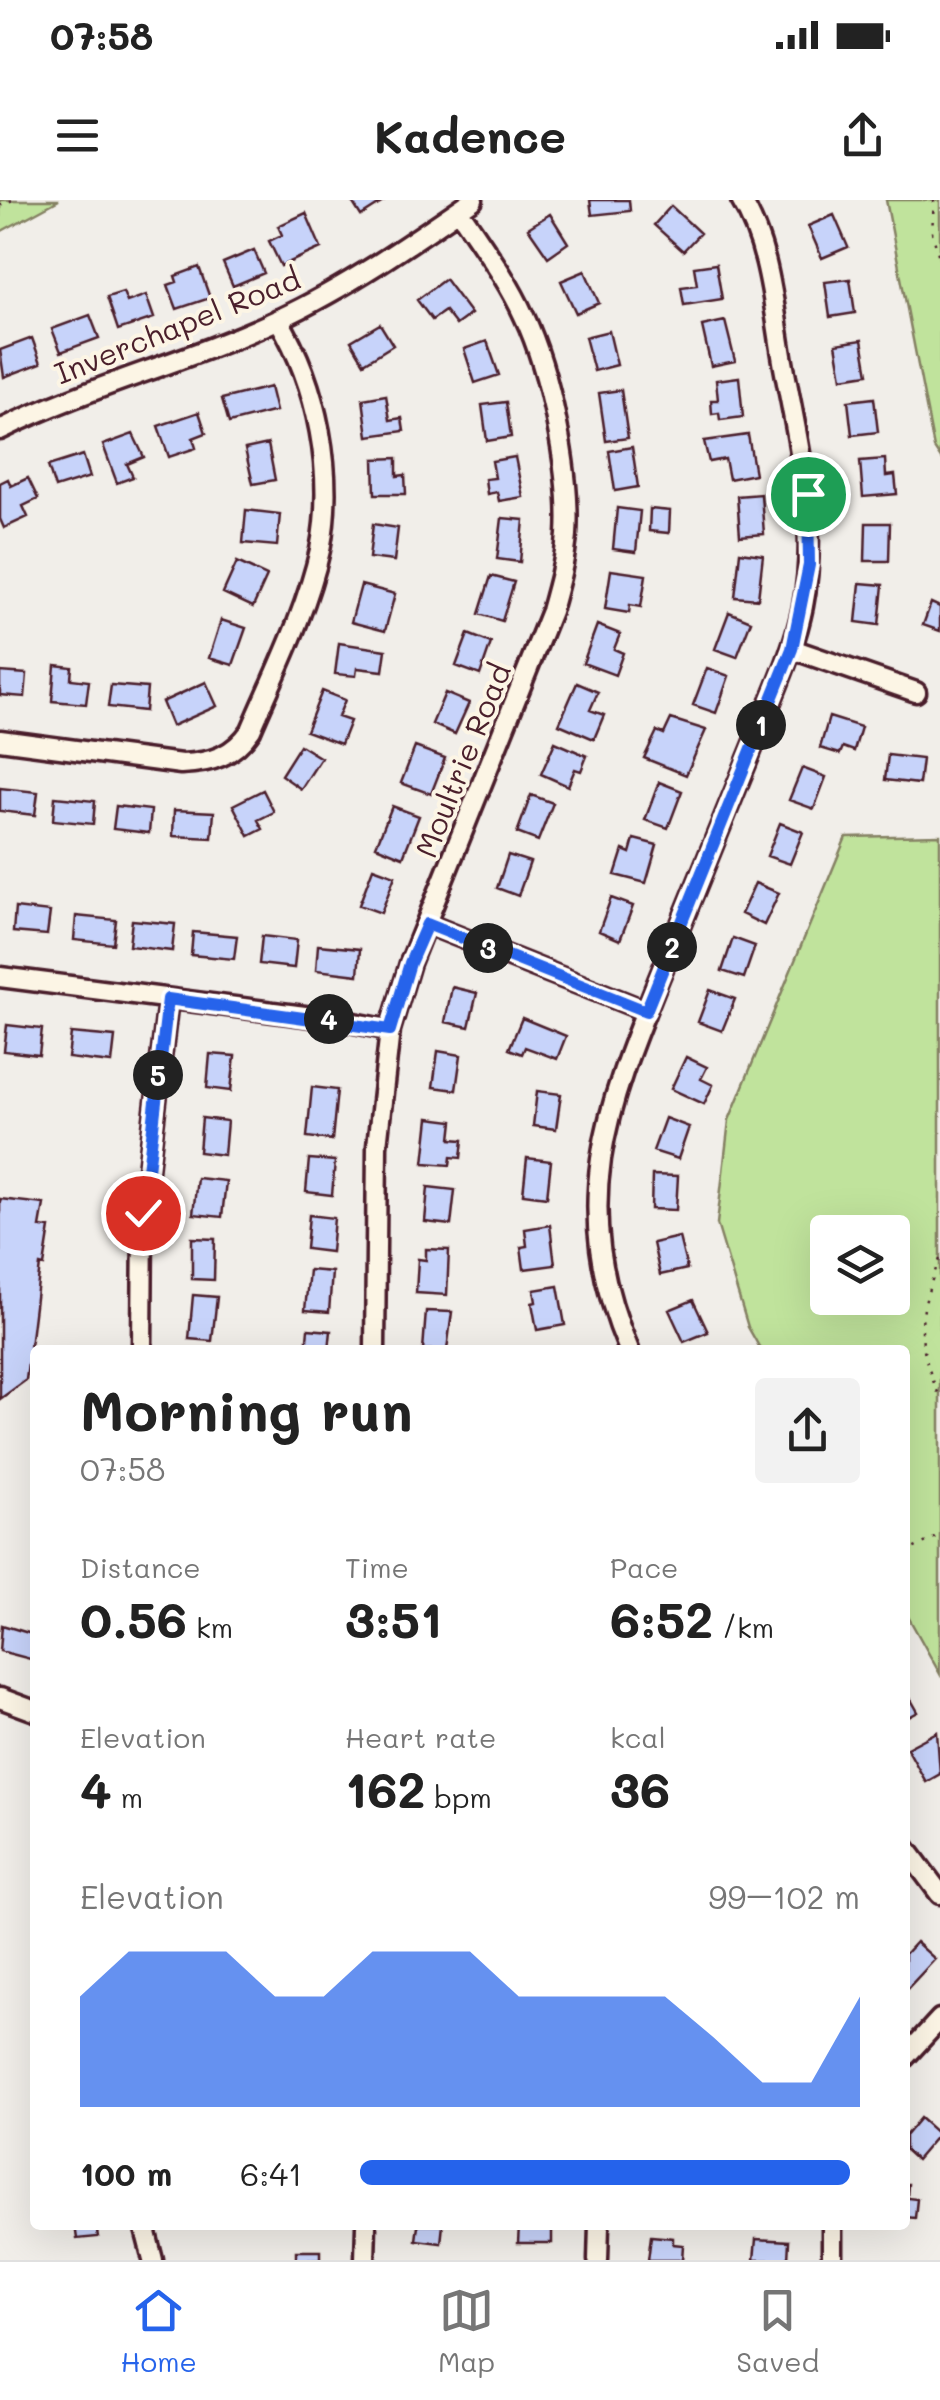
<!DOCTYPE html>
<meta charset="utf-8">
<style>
:root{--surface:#fff;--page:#f2f2f2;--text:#222;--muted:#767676;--line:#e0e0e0;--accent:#2563eb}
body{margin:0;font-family:Mali,sans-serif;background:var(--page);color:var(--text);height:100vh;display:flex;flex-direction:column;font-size:38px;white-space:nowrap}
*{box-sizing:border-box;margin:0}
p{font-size:32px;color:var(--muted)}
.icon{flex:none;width:55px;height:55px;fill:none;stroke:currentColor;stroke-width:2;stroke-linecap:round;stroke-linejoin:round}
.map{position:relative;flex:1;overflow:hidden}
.details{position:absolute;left:30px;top:1145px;width:880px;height:885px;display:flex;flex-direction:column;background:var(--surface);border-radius:10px;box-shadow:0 10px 40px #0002}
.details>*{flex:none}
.buttons{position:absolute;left:810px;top:1015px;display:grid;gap:20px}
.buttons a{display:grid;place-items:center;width:100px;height:100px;border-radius:10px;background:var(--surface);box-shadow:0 10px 40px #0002;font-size:50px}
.pin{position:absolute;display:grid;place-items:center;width:85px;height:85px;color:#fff;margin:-42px;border:5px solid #fff;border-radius:50%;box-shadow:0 2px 10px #0007}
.km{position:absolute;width:50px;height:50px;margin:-25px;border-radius:50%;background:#222;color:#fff;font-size:28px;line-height:50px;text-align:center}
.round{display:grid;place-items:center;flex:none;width:105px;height:105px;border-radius:10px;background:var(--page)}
.headline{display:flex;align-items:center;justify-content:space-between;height:170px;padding:0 50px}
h1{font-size:55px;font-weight:800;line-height:75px}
.metrics{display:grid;grid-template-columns:repeat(3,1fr);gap:15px;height:170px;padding:10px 50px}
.metrics div{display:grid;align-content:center}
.metrics b{font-size:50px;font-weight:800}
.metrics small{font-size:28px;font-weight:400}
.metrics p{font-size:28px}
.chart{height:280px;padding:20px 50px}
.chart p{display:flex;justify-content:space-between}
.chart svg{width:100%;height:180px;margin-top:10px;fill:var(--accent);opacity:.7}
ul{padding:0 50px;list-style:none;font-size:32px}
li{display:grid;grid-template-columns:160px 120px 1fr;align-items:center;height:75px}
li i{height:25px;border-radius:12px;background:var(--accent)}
.status{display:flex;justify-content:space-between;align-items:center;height:70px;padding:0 50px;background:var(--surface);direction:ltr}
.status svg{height:28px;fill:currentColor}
header{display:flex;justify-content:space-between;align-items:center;height:130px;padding:0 50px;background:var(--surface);font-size:45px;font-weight:800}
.tabs{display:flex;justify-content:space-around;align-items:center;height:140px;border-top:2px solid var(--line);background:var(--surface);font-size:28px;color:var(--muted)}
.tabs a{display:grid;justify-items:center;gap:5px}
.tabs .on{color:var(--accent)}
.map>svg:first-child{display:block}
.green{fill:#c0e39c;stroke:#858164;stroke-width:2.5;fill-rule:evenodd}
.building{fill:#c7d3fa;stroke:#4a1f2b;stroke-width:2.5}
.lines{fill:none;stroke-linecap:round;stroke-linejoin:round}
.minor-casing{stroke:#4a1f2b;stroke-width:25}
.path{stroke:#4a1f2b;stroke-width:2.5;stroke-dasharray:2.5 8;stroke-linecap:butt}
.minor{stroke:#fcf5e5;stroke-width:18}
.route-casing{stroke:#fff;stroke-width:20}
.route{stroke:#2563eb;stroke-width:12}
.labels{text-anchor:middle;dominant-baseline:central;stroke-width:8;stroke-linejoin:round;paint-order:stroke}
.street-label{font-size:30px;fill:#4a1f2b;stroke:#fcf5e5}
</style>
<div class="status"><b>07:58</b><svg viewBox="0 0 49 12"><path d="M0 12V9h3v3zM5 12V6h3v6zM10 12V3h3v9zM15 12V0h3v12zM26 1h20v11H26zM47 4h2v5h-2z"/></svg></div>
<header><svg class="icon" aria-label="menu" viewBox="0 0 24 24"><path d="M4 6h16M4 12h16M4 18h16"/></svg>Kadence<svg class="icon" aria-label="share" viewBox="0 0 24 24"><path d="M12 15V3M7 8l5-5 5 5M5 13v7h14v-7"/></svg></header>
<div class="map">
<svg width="940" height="2060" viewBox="0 0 940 2060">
<rect width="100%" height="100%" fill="#f1eee9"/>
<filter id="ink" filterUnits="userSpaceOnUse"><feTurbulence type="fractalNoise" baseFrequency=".01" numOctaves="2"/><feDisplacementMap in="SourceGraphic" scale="20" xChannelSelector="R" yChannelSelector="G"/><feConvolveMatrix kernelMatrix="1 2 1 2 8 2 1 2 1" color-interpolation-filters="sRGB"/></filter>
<g filter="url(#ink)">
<path class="green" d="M0,0H59L0,32Z
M886,0H940V257L934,248Z
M940,635V1474L905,1411V1150H761L748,1127L717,1024L729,920L846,637ZM828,1032H892V1098H828Z"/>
<path class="building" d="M351,0H386L361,16Z
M590,0H629L630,11L592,15Z
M671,6L700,33L683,51L654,25Z
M306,13L321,48L281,66L269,41L282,35L278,26Z
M550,14L568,43L548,57L528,28Z
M834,15L848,47L822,58L808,26Z
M254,50L264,73L233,86L223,63Z
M716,64L722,99L684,105L681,87L697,85L694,67Z
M199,67L210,98L177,109L168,85L177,82L175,76Z
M585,71L599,103L576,113L561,81Z
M445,79L471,114L456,125L445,111L432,120L417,100Z
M850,79L855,113L830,117L825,82Z
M123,92L127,102L146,95L154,118L118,130L107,97Z
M90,115L99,138L61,152L52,129Z
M725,121L735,161L711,166L702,126Z
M380,124L393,145L364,163L351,141Z
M609,131L617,165L594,171L585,137Z
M32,138L41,163L4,177L0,150Z
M862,140L868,174L842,178L836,144Z
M487,141L499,175L475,183L464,149Z
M739,177L743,217L720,220L719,213L712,214L711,200H718L716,180Z
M270,187L276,211L229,223L222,199Z
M621,190L628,238L606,241L599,193Z
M386,195L390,220L402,218L404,231L368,236L363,199Z
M874,198L878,232L852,235L848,201Z
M506,202L511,237L487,241L482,205Z
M199,212L206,233L193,238L196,248L169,257L158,226Z
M133,234L144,257L127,264L133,277L117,283L103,245Z
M748,235L755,274L729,279L725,259L709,262L704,241Z
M268,244L275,280L253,284L245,249Z
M632,247L638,287L615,291L609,251Z
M83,255L90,277L55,288L48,266Z
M515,257L523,297L499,301L497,292L487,294L485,279L495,278L492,261Z
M397,258V276L405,275L406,294H375L374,259Z
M885,259L886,276L895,275L897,294L863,297L860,261Z
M28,278L38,299L23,306L28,317L4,328L0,319V283L8,279L11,286Z
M761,294L764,334L740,336L737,296Z
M617,308L640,311L636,352L613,349Z
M650,309L670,311L669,333L649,331Z
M246,310L280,314L277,346L243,343Z
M502,318L524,320L520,362L497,359Z
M866,323H890L889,361H865Z
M373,324L398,328L394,361L369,358Z
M740,352L763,355L758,399L735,397Z
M237,362L267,376L253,407L223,393Z
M611,370L646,375L641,407L630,405L629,413L605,409Z
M491,376L514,382L502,421L479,414Z
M860,383L883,385L879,425L856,422Z
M361,385L395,394L385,431L351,422Z
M931,403L940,407V431L923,425Z
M729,412L751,421L737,457L715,449Z
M221,420L246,428L233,465L209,458Z
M597,425L620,434L614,449L623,453L615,475L583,463Z
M468,434L491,443L480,475L456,466Z
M339,443L386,450L383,471L357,468L356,476L335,474Z
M55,465L72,467L71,479L89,481L86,504L52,501Z
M707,468L729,476L716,513L693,505Z
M0,472L27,474L25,497L0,495Z
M206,482L217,506L172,526L162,502Z
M577,483L598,492L590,510L604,515L594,539L559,524Z
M111,485L147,488L145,511L108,507Z
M322,491L345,500L338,517L350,521L341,544L306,531Z
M445,493L469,503L455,534L432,524Z
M829,517L861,527L854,551L843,547L840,554L820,548Z
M671,519L706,530L686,575L644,558L657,531L664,534Z
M555,542L587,556L581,571L575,569L568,586L541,574Z
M300,545L321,558L301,589L281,575Z
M415,547L445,558L431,594L401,583Z
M888,555L922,559L919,584L885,580Z
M802,568L826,577L814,609L789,600Z
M659,582L682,591L668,628L645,620Z
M0,588L38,592L35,615L0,611Z
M263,590L274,612L258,620L263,629L249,636L233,605Z
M531,595L553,603L538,641L517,633Z
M55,597L95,601L93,624L53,620Z
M116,606L151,610L149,633L113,629Z
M392,606L419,616L403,657L376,646Z
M174,610L214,612L212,638L173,636Z
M780,623L803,632L790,664L767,656Z
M634,639L657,645L646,683L615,675L623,650L630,653Z
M508,655L530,662L518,696L497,688Z
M373,668L395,676L381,713L359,705Z
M755,683L779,693L764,725L741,714Z
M611,698L633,706L620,740L599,731Z
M15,708L50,712L47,735L13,732Z
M76,716L116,720L113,744L74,740Z
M132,720L175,724L172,751L129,746Z
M193,732L237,736L234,759L191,755Z
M262,736L297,740L294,768L259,764Z
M733,738L755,746L744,778L722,771Z
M318,745L360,749L358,775L316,770Z
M452,787L477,793L469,827L445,822Z
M710,790L735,799L722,831L698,822Z
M522,818L566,836L557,859L525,847L522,854L509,849Z
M7,825L42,829L39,855L4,851Z
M71,833L115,837L112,863L68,858Z
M438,851L461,855L456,890L433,887Z
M210,854L235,856L231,891L207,888Z
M686,857L707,867L701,879L713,885L704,904L671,889Z
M312,887L337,890L332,940L307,937Z
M537,891L561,894L556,929L533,926Z
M202,918L227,921L224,955L199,952Z
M429,918L453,921L451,939L463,940L461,958L451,957L450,965L424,963Z
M665,918L689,927L678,959L653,951Z
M527,958L551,961L547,997L523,994Z
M309,959L335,961L332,995L306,992Z
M652,975L678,976L676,1010L651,1009Z
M197,978L226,981L222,1017L193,1014Z
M428,987L455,990L451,1025L425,1022Z
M0,999L44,1004L40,1027L50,1028L44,1066L40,1065L26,1180L0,1199Z
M309,1015L334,1018L331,1052L306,1049Z
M550,1025L555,1065L524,1069L521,1047L527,1046L525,1029Z
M679,1037L687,1069L660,1075L653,1043Z
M192,1038L215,1039L214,1080L192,1079Z
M426,1049L449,1050L447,1095L416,1093L418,1059L426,1060Z
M309,1070L332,1072L329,1112L305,1110Z
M558,1086L565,1125L537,1130L532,1103L536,1102L534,1090Z
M193,1095L217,1097L212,1141L189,1139Z
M693,1100L708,1132L684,1142L669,1110Z
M426,1111L452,1112L447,1150H423Z
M308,1129L331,1131L329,1150H306Z
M2,1425L35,1435L34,1460L0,1451Z
M905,1489L918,1512L905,1519Z
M937,1532L940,1574L926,1582L907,1548Z
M916,1742L935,1759L905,1791V1754Z
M920,1918L938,1934L916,1960L905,1950V1936Z
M905,1984H908L907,1998L917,1999L915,2018L905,2017Z
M75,2025H96L98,2037L77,2039Z
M418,2025H443L441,2043L416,2040Z
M519,2025H552V2043H518Z
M651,2036L673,2038V2044L683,2045L682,2060H648Z
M756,2039L789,2041L788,2060H754Z
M296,2051H320V2060H296Z"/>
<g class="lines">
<g class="minor-casing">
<path id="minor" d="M0,230C89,186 187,162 277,120C346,88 411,43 473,0
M792,449L916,492
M0,540L181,564C212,563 233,556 251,530C275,474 307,410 320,350C335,274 318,186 278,119
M427,724L646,811
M0,777L344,821L390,830
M142,1150L143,1013L168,799
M375,1150L377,946L390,830L410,763L551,411C558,386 565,361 567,335C571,274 550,171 524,116C507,78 481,44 459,10
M629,1150C563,995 612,896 670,751C699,679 728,607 758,534C774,492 794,451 803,406C819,324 799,248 784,167C774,113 771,48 741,0
M0,1498L35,1511
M905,1647L940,1694
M905,1857L940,1819
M144,2025L153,2060
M365,2060L366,2025
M598,2060L599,2025
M832,2060V2025"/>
</g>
<path class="path" d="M934,0L932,32L940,61
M0,5L13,0
M940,1059C917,1115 915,1142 940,1197
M905,1353L940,1335"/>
<use href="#minor" class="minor"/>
</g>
</g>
<g class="lines" filter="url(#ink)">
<g class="route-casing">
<path id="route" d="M143,1013L168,799L390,830L410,763L427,724L646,811L792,449L809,365L808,294"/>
</g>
<use href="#route" class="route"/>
</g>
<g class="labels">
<g class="street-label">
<text transform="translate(177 125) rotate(-22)">Inverchapel Road</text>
<text transform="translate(462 560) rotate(-68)">Moultrie Road</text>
</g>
</g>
</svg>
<div class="buttons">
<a><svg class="icon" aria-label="layers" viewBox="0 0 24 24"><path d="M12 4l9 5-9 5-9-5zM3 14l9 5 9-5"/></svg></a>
</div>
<div class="pin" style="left:808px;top:294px;background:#1e9e55"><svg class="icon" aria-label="arrive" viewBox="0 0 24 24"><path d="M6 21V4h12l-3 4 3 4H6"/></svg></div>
<div class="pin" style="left:143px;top:1013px;background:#d93025"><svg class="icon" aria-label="check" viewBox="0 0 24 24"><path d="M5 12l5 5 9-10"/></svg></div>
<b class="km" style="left:761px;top:525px">1</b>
<b class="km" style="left:672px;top:747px">2</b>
<b class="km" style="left:488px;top:748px">3</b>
<b class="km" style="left:329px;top:819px">4</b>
<b class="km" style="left:158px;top:875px">5</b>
<section class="details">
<div class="headline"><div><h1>Morning run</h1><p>07:58</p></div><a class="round"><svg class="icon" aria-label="share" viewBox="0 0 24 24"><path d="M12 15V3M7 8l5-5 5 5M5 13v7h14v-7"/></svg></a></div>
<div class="metrics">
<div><p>Distance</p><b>0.56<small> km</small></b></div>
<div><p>Time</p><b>3:51</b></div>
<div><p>Pace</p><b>6:52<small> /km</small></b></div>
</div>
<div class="metrics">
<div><p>Elevation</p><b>4<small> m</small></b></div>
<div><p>Heart rate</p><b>162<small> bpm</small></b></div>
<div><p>kcal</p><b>36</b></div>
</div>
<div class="chart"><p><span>Elevation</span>99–102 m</p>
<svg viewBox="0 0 160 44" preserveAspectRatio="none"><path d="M0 44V17L10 6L20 6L30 6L40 17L50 17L60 6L70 6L80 6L90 17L100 17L110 17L120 17L130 27L140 38L150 38L160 17V44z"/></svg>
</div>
<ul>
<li><b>100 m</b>6:41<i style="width:98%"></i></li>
</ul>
</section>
</div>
<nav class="tabs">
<a class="on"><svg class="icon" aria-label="home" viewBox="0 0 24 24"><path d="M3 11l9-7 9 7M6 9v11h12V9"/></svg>Home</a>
<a><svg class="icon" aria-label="map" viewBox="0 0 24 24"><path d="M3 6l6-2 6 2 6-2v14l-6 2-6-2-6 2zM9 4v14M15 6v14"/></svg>Map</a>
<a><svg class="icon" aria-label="saved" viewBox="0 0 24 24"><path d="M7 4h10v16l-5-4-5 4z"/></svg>Saved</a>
</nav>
